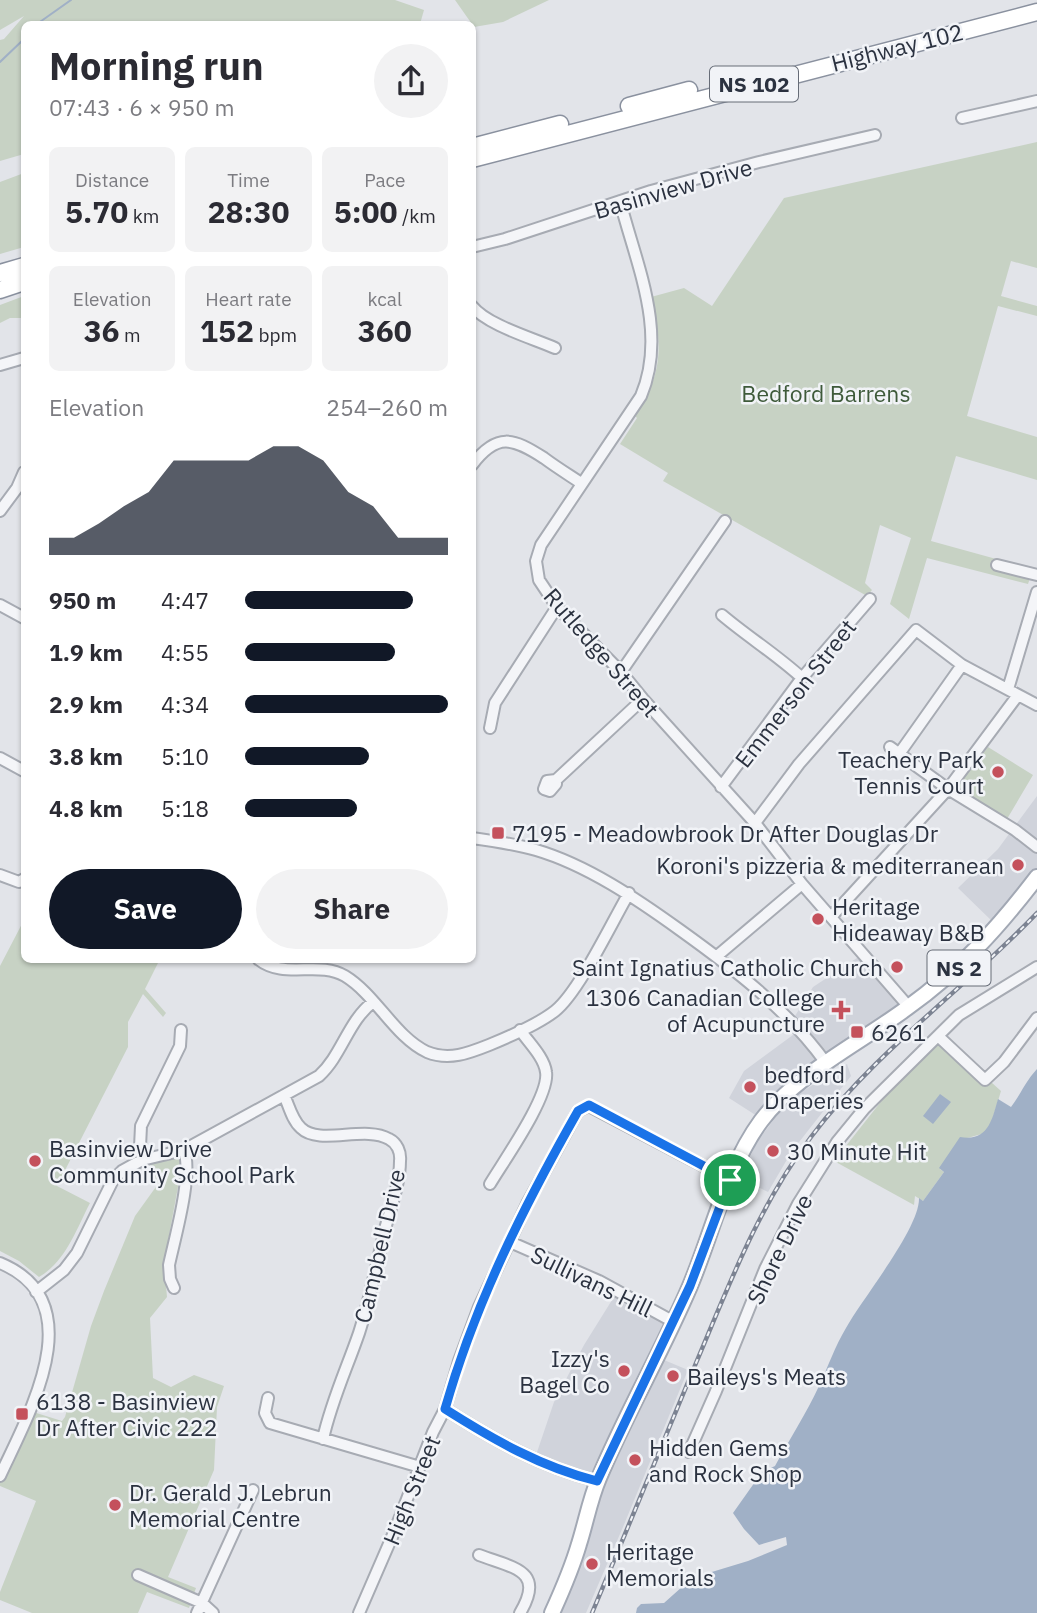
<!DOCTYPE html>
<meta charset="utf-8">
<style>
:root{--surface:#fff;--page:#f2f2f3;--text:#2b2b33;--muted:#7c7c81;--accent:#111827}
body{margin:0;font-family:"IBM Plex Sans",sans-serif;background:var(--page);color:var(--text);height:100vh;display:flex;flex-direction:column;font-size:26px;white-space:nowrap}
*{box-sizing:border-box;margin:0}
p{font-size:23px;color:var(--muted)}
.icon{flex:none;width:38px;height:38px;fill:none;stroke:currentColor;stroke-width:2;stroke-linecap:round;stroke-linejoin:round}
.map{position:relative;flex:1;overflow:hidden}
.panel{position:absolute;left:21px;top:21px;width:455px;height:942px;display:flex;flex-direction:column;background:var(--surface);border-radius:10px;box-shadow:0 2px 5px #0004}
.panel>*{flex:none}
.pin{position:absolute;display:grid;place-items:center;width:60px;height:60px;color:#fff;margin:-30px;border:4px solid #fff;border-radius:50%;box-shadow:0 2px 7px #0007}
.round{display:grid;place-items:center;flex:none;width:74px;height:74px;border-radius:37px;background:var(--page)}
.summary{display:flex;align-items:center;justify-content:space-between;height:119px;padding:0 28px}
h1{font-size:38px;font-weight:700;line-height:52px}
.metrics{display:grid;grid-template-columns:repeat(3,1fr);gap:10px;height:119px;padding:7px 28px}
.metrics div{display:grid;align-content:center;border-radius:10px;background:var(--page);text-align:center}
.metrics b{font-size:30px;font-weight:700}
.metrics small{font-size:19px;font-weight:400}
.metrics p{font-size:19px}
.chart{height:196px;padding:14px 28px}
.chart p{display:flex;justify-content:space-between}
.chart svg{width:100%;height:126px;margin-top:7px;fill:var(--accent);opacity:.7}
.primary-button{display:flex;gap:14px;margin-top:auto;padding:14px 28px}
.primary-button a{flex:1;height:80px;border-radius:42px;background:var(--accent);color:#fff;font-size:28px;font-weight:700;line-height:80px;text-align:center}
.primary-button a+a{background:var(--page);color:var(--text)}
ul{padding:0 28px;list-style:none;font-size:23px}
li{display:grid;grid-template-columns:112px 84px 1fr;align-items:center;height:52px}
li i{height:18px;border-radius:9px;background:var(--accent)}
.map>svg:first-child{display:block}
.built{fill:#d0d3db}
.green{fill:#c7d2c4}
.water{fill:#a0b0c6}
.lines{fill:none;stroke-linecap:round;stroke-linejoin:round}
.stream{stroke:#a0b0c6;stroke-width:2}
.minor-casing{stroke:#a7abb3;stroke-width:14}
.major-casing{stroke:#a2a8b4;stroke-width:18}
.highway-casing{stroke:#8a919f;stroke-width:19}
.minor{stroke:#f4f5f8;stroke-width:10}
.major{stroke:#fff;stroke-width:14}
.highway{stroke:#fff;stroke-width:16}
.rail-casing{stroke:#7c8392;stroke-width:4.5}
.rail{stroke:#f1f3f7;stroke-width:2;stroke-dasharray:5;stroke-linecap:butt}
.route-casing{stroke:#fff;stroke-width:14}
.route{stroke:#1a73e8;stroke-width:9}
.poi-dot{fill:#c4515c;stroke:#f1f3f7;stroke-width:2.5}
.labels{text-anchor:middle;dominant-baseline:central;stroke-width:5;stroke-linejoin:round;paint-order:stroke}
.shield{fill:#f1f3f7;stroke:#666c77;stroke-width:2}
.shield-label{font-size:21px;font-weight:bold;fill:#2b3240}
.street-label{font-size:23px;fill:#2b3240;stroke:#f1f3f7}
.park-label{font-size:23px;fill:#3e5a3a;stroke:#f1f3f7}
.poi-label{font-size:23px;fill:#2b3240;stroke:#f1f3f7;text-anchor:start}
</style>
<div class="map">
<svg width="1037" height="1613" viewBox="0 0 1037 1613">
<rect width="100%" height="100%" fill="#e2e4e9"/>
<path class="built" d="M1037,796V872L996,925L958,888L998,849Z
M863,954L906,998L836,1048L757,1116L729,1098L744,1071L797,1032L790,1024L813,987Z
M847,1064L851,1076L792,1151L768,1192L740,1178L757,1142L781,1110L798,1094Z
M617,1292L674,1317L593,1484L533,1464L554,1402L584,1345Z
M664,1360L688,1370L623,1527L586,1613H557L601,1488Z"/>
<path class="green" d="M0,0H395L424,10L420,24H24V154L0,161V40L4,39L24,16L0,30Z
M455,0H549L503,22L474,27Z
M1037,142V268L1011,261L1001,296L1037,306V316L998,306L967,416L1037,437V480L956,456L931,541L1033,569L1028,584L927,558L909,619L890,604L911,538L880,525L865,583L872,590L867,596L663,481L668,473L620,444L637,418L635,416C663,374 663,345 651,297L684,288L712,306L784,198Z
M24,173V247L0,254V182Z
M24,296V318H10L0,323V305Z
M988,747L1033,775L1007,819L956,787Z
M24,920V959H160L145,989L166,1013L163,1017L143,994L128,1022V1047L57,1186L90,1203C76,1230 66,1261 39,1277L19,1261L0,1251V966Z
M943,1039L1001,1091L990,1127L985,1133L964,1139L940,1169L944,1172L926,1197L923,1201L915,1196L914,1205L834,1161L887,1094Z
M184,1154L164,1263L167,1297L150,1318L153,1378L171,1387L194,1375L224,1386L217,1407L214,1470L168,1577L196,1588L189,1608L147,1592L138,1613H32L0,1600V1592L36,1501L0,1486V1481L30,1411L62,1421L65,1417L91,1326L104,1291L135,1216L158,1184L150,1164Z"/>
<path class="water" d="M1037,1069V1613H636L637,1608L641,1604L664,1603L692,1578L748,1561L787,1545L786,1537L759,1545L744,1529L733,1513L762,1472L775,1466C789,1440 806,1414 819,1386C828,1367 835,1346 846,1328C862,1299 920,1228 919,1198L923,1201L944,1172L939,1168L960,1137C988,1142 992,1120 998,1099L1011,1107C1021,1094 1025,1082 1037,1069Z
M940,1094L951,1102L933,1124L923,1116Z"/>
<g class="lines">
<path class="stream" d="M37,24L71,0
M0,62L24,39"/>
<g class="minor-casing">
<path id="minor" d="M962,118L1037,101
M620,201C636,264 668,332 641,396L541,545L536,561L539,580L557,607L621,672L643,699L755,823L802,884L909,1007
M472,247L505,239L651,191L759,162L875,135
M472,306C487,325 532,338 555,348
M0,365L24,358
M472,465C497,432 513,438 544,458C556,467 569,475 581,483
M0,511L17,488L24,472
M997,565L1037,575
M0,605L24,618
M722,615C748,637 777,655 802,678
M621,672L725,521
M1008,689L1037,592
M490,728L495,703L557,607
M890,747L948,789L1015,830L1037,847
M899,754L962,665
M0,758L24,771
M556,780L547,781L544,789L550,791L556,784V780L643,699
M721,787L802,678L870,599
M755,823L799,764L916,630L962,665L1037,705
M472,838C494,841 515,844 536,850C587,865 637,899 680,930C733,968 787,1009 826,1063
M0,875L19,882L24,879
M831,917L948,789L1018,695
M717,956L802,884
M258,959C284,980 318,960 345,976C376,995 395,1037 427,1052C449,1061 469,1053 489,1045C511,1036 537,1025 555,1011C579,992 612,922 629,893
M938,1036L985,1080L1004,1062L1037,1018
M284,1095C289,1106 292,1120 301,1128C319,1146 365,1125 389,1139C397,1143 401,1152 400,1161C400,1183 391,1207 385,1229C377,1263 370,1299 359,1333C347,1368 331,1402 323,1439
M142,1160L140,1147L141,1126L180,1046L181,1030
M490,1184C503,1162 550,1096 546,1072C544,1057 529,1043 520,1030
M510,1242L599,1281L674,1322
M0,1263C94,1302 28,1415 0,1476
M174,1288L170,1279L169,1265C175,1237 193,1175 184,1150
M36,1292L64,1270L77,1253L113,1180L122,1171L142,1160L184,1150L319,1076C342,1055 348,1021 373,1002
M268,1398L265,1413L270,1423L420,1467
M445,1409C494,1440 541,1467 597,1481
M689,1452L716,1391L765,1269L798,1204L837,1142L864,1109L959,1015L1037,967
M479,1555C513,1568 546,1570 520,1613
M138,1575L202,1603L213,1613
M197,1613L253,1490
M359,1613L395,1530L433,1432L445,1409L459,1361L479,1307L528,1202L578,1111L589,1106L730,1180"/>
</g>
<g class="major-casing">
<path id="major" d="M552,1613C562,1591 572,1568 579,1544C586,1522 590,1499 599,1478C626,1413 662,1352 690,1286C712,1234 727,1167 761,1121C796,1074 860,1043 907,1008C960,970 998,928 1037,877"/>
</g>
<g class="highway-casing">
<path id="highway" d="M629,106L689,90
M472,147L560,124
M472,159L1037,12
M0,273L24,266
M0,290L24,282"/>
</g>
<use href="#minor" class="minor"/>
<use href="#major" class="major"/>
<use href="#highway" class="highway"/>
<g class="rail-casing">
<path id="rail" d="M592,1613C627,1530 661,1447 696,1363C729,1285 759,1205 811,1137C875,1052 963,990 1037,913"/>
</g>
<use href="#rail" class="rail"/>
</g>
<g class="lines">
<g class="route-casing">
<path id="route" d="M589,1105L730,1180L690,1286L597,1481C541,1467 494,1440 445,1409C475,1303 524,1206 578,1111Z"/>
</g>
<use href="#route" class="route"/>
</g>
<g class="poi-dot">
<circle cx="998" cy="772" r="7"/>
<rect x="491" y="826" width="14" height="14" rx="3.5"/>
<circle cx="1018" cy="865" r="7"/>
<circle cx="818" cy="919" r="7"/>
<circle cx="897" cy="967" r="7"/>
<path d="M837.5 999.5h7v7h7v7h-7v7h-7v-7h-7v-7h7z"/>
<rect x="850" y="1025" width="14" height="14" rx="3.5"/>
<circle cx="750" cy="1087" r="7"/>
<circle cx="773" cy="1151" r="7"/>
<circle cx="35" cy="1161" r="7"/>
<circle cx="624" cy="1371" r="7"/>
<circle cx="673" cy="1376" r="7"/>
<rect x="15" y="1407" width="14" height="14" rx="3.5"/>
<circle cx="635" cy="1460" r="7"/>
<circle cx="115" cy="1505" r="7"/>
<circle cx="592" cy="1564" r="7"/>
</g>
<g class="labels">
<g class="shield">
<rect x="710" y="66.5" width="88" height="35" rx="5"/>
<rect x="927.5" y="950.5" width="63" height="35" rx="5"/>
</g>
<g class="shield-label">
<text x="754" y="84">NS 102</text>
<text x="959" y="968">NS 2</text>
</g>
<g class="street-label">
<text transform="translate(897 47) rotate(-14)">Highway 102</text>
<text transform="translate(673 188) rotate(-16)">Basinview Drive</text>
<text transform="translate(602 652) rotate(49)">Rutledge Street</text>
<text transform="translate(795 693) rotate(-52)">Emmerson Street</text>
<text transform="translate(379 1246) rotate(-77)">Campbell Drive</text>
<text transform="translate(779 1249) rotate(-64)">Shore Drive</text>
<text transform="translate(592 1281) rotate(26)">Sullivans Hill</text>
<text transform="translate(411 1490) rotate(-68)">High Street</text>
</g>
<g class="park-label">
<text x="826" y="393">Bedford Barrens</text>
</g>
<g class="poi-label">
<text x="984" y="759" text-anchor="end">Teachery Park<tspan x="984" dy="26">Tennis Court</tspan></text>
<text x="512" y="833">7195 - Meadowbrook Dr After Douglas Dr</text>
<text x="1004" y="865" text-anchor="end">Koroni's pizzeria &amp; mediterranean</text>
<text x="832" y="906">Heritage<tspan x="832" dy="26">Hideaway B&amp;B</tspan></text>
<text x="883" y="967" text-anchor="end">Saint Ignatius Catholic Church</text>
<text x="825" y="997" text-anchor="end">1306 Canadian College<tspan x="825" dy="26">of Acupuncture</tspan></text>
<text x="871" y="1032">6261</text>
<text x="764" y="1074">bedford<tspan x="764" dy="26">Draperies</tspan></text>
<text x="49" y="1148">Basinview Drive<tspan x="49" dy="26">Community School Park</tspan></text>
<text x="787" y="1151">30 Minute Hit</text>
<text x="610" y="1358" text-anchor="end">Izzy's<tspan x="610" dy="26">Bagel Co</tspan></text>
<text x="687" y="1376">Baileys's Meats</text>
<text x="36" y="1401">6138 - Basinview<tspan x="36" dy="26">Dr After Civic 222</tspan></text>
<text x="649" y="1447">Hidden Gems<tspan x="649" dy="26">and Rock Shop</tspan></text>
<text x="129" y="1492">Dr. Gerald J. Lebrun<tspan x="129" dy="26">Memorial Centre</tspan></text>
<text x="606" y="1551">Heritage<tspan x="606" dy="26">Memorials</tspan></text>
</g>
</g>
</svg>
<div class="pin" style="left:730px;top:1180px;background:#1e9e55"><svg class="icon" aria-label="arrive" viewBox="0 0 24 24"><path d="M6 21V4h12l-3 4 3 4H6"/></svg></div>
<section class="panel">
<div class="summary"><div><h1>Morning run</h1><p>07:43 · 6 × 950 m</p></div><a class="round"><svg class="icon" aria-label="share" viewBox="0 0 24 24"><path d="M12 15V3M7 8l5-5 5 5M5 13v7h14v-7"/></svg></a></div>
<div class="metrics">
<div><p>Distance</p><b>5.70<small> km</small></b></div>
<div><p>Time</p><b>28:30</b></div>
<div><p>Pace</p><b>5:00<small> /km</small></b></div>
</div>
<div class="metrics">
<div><p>Elevation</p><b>36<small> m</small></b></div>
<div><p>Heart rate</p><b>152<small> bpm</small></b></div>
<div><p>kcal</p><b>360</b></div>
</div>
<div class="chart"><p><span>Elevation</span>254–260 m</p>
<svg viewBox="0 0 160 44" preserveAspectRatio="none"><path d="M0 44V38L10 38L20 33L30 27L40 22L50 11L60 11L70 11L80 11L90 6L100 6L110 11L120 22L130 27L140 38L150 38L160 38V44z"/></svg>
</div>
<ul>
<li><b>950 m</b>4:47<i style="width:83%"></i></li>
<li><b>1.9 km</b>4:55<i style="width:74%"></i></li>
<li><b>2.9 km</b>4:34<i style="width:100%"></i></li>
<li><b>3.8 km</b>5:10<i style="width:61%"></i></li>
<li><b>4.8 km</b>5:18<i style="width:55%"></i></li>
</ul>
<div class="primary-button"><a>Save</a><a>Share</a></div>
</section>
</div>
